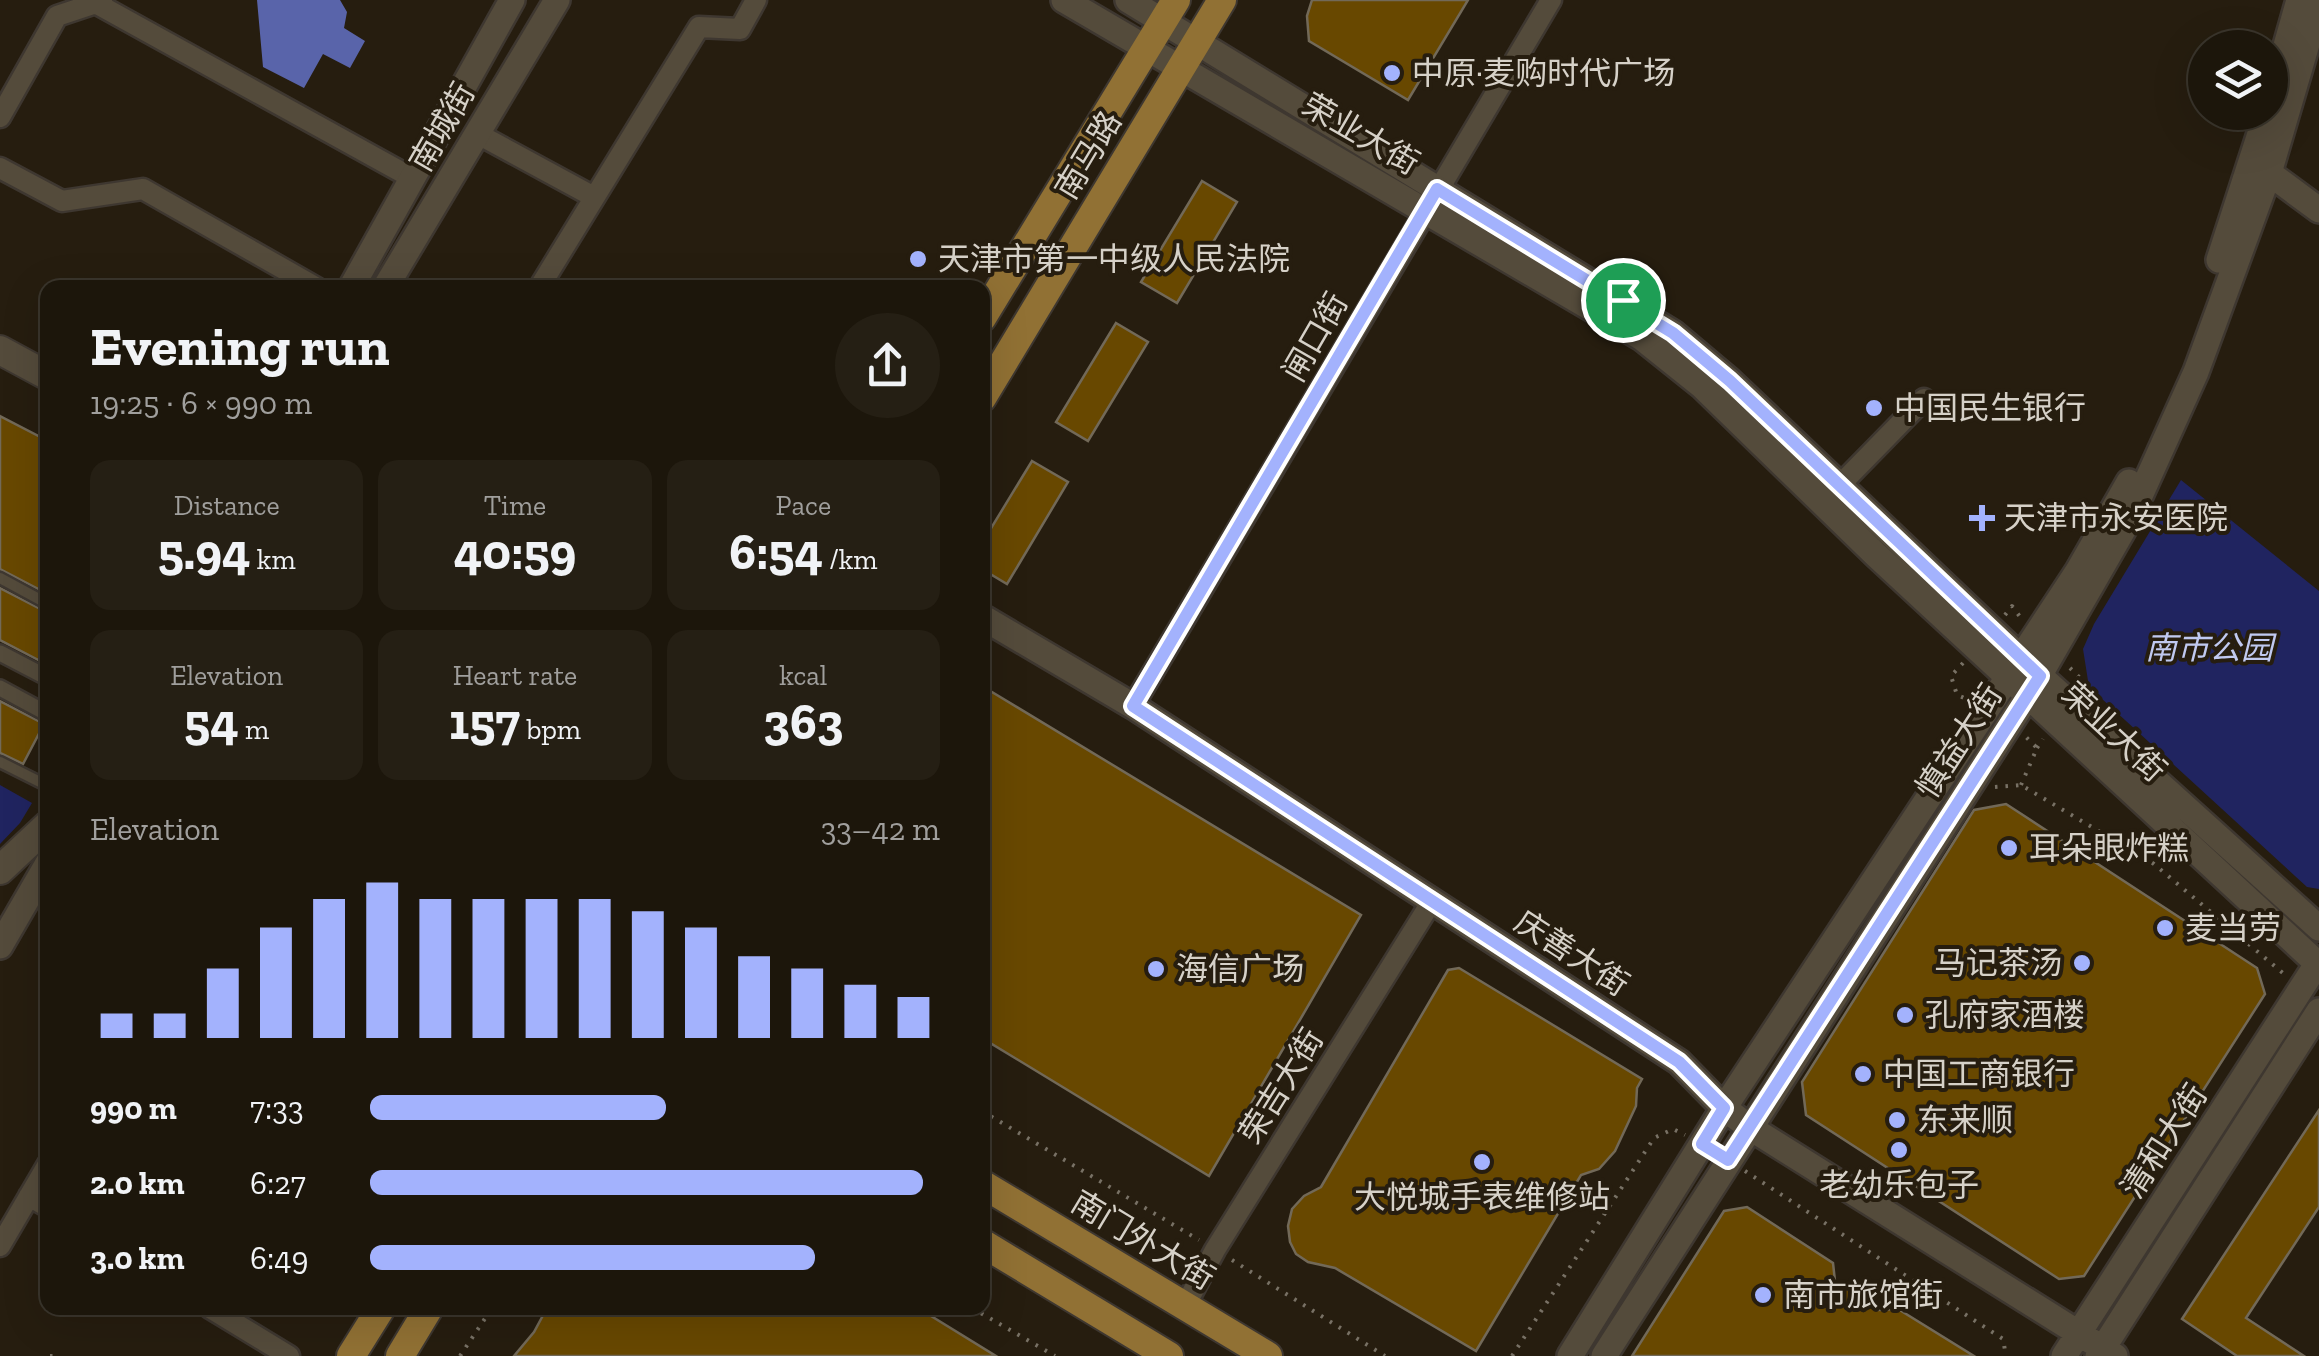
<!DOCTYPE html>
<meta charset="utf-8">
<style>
:root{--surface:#1c160b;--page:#251f14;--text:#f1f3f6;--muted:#a09f9d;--line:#3a352c;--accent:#a3b2fd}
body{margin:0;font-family:"Zilla Slab","Noto Sans SC",serif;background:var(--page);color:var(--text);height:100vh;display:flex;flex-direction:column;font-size:38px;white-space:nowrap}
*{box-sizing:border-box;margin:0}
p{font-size:32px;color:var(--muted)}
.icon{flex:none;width:55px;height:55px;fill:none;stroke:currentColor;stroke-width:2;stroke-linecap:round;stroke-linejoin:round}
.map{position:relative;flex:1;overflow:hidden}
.panel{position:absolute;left:40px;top:280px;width:950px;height:1035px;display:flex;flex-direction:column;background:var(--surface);border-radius:20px;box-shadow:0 10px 40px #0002,0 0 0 2px var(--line)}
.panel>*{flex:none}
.controls{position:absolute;left:2188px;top:30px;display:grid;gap:20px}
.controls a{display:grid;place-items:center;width:100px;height:100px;border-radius:50%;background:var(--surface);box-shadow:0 10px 40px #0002,0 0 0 2px var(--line);font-size:50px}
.pin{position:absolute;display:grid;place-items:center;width:85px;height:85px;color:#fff;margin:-42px;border:5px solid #fff;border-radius:50%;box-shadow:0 2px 10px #0007}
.round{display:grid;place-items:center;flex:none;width:105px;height:105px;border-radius:52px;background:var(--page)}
.summary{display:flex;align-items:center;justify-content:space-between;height:170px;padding:0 50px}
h1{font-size:55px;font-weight:700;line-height:75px}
.stats{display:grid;grid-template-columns:repeat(3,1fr);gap:15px;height:170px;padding:10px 50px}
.stats div{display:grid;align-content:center;border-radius:20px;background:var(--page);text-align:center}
.stats b{font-size:50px;font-weight:700}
.stats small{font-size:28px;font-weight:400}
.stats p{font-size:28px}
.chart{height:280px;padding:20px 50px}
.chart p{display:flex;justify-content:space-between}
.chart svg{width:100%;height:180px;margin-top:10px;stroke:var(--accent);stroke-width:6}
ul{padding:0 50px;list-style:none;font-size:32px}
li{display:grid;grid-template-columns:160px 120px 1fr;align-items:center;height:75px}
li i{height:25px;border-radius:12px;background:var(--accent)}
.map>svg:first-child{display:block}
.green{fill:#202460}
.water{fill:#5964aa}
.building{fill:#684800;stroke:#726958;stroke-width:2.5}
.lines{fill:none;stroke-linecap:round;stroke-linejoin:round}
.service-casing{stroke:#3e3730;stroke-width:15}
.pedestrian-casing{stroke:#3e3730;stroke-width:20}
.minor-casing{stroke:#3e3730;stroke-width:25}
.tertiary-casing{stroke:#3e3730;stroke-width:30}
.secondary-casing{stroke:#3e3730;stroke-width:32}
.primary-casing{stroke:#3e3730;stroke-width:32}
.path{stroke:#787165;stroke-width:4;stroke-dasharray:2.5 8;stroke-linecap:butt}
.service{stroke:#544b3b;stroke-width:10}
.pedestrian{stroke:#544b3b;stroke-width:15}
.minor{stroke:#544b3b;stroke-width:20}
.tertiary{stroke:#544b3b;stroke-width:25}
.secondary{stroke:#544b3b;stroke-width:28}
.primary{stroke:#917134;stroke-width:28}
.route-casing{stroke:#fff;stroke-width:20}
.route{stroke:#a3b2fd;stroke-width:12}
.poi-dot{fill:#a3b2fd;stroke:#261d0f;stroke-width:4}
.labels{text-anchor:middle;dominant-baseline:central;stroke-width:8;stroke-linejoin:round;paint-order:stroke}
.poi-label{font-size:32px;fill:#d6d1c8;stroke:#261d0f;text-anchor:start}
.street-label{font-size:32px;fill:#d6d1c8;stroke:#261d0f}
.park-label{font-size:32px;font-style:italic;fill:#c0c9f0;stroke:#261d0f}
</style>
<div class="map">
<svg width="2319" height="1356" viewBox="0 0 2319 1356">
<rect width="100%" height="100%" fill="#261d0f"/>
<path class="green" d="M2181,480L2319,591V889L2307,887L2089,687L2083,649L2094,624Z
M0,785L32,803L20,823L0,844Z"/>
<path class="water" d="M257,0H340L347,12L344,28L365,41L350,68L323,54L304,88L263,67Z"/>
<path class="building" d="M1312,0H1468L1408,100L1309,41L1307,16Z
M1202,181L1237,202L1177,303L1141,282Z
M1116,323L1148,342L1088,441L1056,422Z
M0,416L48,441V594L0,569Z
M1032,461L1068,482L1007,584L982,569V543Z
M0,588L48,613V665L0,640Z
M982,686L1361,915L1209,1176L987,1041L989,1026L982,1022Z
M0,701L44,724L23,764L0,753Z
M2006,804L2257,968L2265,994L2084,1276L2059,1279L1806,1115L1802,1082L1974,810Z
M1459,968L1642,1079L1637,1088L1636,1106L1615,1151L1599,1169L1581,1175L1476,1351L1335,1268L1308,1262L1296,1254L1290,1242L1288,1226L1292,1209L1304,1196L1321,1187L1448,970Z
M2319,1110V1207L2246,1318L2304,1356H2237L2182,1319Z
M1747,1207L1833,1263L1835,1281L1878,1310L1898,1309L1974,1356H1632L1724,1211Z
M547,1308H918L996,1356H514L534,1332Z"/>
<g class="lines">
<g class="service-casing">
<path id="service" d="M0,578L48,604
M0,762L48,786"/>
</g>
<g class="pedestrian-casing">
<path id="pedestrian" d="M0,653L48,678
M0,688L48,714"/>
</g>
<g class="minor-casing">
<path id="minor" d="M90,0L414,179
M0,117L57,16L102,1
M476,133L594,197
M0,168L62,201L143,189L317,288
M539,288L699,27L740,29L756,0
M1839,486L1924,399
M1133,706L1551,0
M29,1196L48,1207
M0,1246L48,1164
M1185,1306L1215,1250L1432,901
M210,1308L289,1356"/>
</g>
<g class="tertiary-casing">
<path id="tertiary" d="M1064,0L1642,338L1702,386L1876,555L2319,965
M1128,0L1673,333L1730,381L2040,676L2319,928
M2270,102L2299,0
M2257,168L2269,173L2319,210
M2219,260L2267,112
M351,288L512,0
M385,288L557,0
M982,617L1133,706L1679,1062L1724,1108L1749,1127L2115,1356
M0,946L48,863
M1570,1356L1724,1108L2078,571L2129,482
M1604,1356L2027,697L2130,518L2196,372L2269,173L2319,3
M2064,1356L2319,961
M2098,1356L2319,1011"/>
</g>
<g class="secondary-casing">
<path id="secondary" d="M0,350L48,376
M0,870L48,825"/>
</g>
<g class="primary-casing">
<path id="primary" d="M982,318L1176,0
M982,398L1222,0
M982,1184L1268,1356
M982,1243L1169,1356
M351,1356L381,1308
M400,1356L429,1308"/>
</g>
<path class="path" d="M2005,615L2012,606L2021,618
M1963,663L1951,676L1957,695L1969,700
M2070,668L2083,681L2080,686
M2037,748L2043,739
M2021,785L2037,748L2026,737
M1995,787L2021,785L2154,864L2284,974
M982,1111L1199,1240
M1745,1171L2003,1339L2006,1356
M1232,1260L1385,1356
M972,1308L1055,1356
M50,1356H55
M460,1356L492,1308
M1512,1356L1654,1138L1673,1129L1685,1135"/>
<use href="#service" class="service"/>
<use href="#pedestrian" class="pedestrian"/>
<use href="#minor" class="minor"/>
<use href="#tertiary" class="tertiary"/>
<use href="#secondary" class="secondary"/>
<use href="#primary" class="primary"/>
</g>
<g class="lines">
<g class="route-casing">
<path id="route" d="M1437,189L1673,333L1730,381L2040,676L1728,1160L1702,1144L1724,1108L1679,1062L1133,706Z"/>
</g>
<use href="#route" class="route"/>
</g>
<g class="poi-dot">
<circle cx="1392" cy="73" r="10"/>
<circle cx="918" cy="259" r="10"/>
<circle cx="1874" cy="408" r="10"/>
<path d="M1977 503h10v10h10v10h-10v10h-10v-10h-10v-10h10z"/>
<circle cx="2009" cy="848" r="10"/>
<circle cx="2165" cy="928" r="10"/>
<circle cx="2082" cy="963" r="10"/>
<circle cx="1156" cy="969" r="10"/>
<circle cx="1905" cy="1015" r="10"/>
<circle cx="1863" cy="1074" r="10"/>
<circle cx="1897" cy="1120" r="10"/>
<circle cx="1899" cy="1150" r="10"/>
<circle cx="1482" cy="1162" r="10"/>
<circle cx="1763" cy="1295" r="10"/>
</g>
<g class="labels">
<g class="poi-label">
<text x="1412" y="73">中原·麦购时代广场</text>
<text x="938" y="259">天津市第一中级人民法院</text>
<text x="1894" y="408">中国民生银行</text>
<text x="2004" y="518">天津市永安医院</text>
<text x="2029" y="848">耳朵眼炸糕</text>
<text x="2185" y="928">麦当劳</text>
<text x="2062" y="963" text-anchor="end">马记茶汤</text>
<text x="1176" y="969">海信广场</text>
<text x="1925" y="1015">孔府家酒楼</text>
<text x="1883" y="1074">中国工商银行</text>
<text x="1917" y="1120">东来顺</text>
<text x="1899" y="1185" text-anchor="middle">老幼乐包子</text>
<text x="1482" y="1197" text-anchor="middle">大悦城手表维修站</text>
<text x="1783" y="1295">南市旅馆街</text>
</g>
<g class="street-label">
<text transform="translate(442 127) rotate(-60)">南城街</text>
<text transform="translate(1361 134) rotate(30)">荣业大街</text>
<text transform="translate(1088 155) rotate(-59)">南马路</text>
<text transform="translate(1315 337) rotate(-60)">闸口街</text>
<text transform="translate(2114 732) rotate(43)">荣业大街</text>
<text transform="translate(1959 741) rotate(-57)">慎益大街</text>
<text transform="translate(1572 953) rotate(33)">庆善大街</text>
<text transform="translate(1281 1086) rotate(-58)">荣吉大街</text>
<text transform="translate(2164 1141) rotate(-57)">清和大街</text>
<text transform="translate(1143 1240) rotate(31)">南门外大街</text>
</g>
<g class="park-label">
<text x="2209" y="648">南市公园</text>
</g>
</g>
</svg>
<div class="controls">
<a><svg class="icon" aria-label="layers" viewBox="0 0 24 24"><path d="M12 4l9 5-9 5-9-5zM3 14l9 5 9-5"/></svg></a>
</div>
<div class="pin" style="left:1623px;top:300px;background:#1e9e55"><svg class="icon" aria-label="arrive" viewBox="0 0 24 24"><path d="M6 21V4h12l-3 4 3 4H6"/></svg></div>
<section class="panel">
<div class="summary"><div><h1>Evening run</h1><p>19:25 · 6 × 990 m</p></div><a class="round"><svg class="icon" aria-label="share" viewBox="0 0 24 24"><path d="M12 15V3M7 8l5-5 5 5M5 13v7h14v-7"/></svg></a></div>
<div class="stats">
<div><p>Distance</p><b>5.94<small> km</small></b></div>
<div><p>Time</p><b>40:59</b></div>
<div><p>Pace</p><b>6:54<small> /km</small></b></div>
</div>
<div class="stats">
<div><p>Elevation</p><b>54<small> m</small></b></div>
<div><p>Heart rate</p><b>157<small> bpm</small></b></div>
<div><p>kcal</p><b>363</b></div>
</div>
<div class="chart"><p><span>Elevation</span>33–42 m</p>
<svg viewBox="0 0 160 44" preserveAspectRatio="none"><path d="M5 44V38M15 44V38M25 44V27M35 44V17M45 44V10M55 44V6M65 44V10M75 44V10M85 44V10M95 44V10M105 44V13M115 44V17M125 44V24M135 44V27M145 44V31M155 44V34"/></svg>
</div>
<ul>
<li><b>990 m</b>7:33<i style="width:52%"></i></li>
<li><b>2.0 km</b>6:27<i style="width:97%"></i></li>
<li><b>3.0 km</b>6:49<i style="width:78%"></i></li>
</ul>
</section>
</div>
